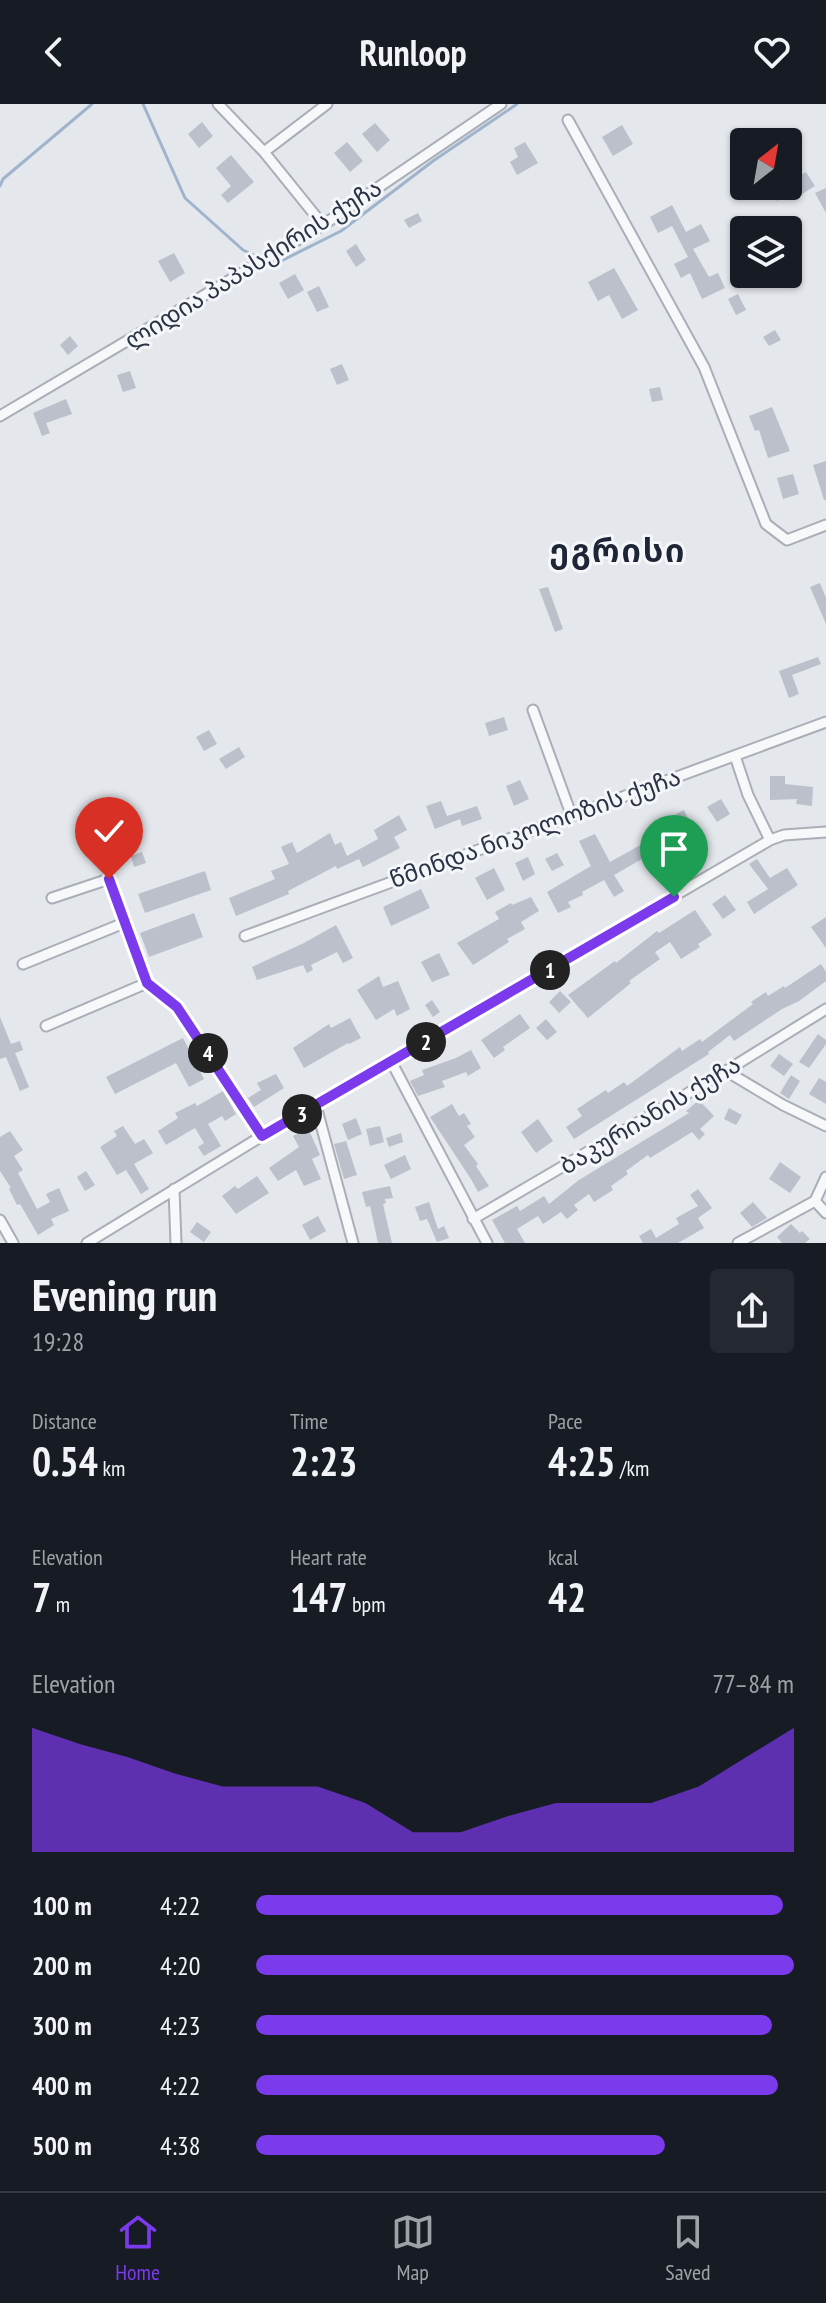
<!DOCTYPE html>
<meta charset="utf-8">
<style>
:root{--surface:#171b24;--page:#242831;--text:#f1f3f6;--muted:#9ea1a6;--line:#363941;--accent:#7c3aed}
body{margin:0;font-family:"PT Sans Narrow","Noto Sans Georgian",sans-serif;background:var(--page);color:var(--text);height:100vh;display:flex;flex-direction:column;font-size:30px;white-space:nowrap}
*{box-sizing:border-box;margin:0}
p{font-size:26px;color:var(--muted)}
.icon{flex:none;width:44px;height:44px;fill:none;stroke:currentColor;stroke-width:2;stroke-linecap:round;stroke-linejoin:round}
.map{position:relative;height:1139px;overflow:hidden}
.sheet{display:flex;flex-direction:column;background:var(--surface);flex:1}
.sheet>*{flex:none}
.needle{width:52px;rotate:31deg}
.controls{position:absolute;left:730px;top:24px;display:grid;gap:16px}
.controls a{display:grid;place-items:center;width:72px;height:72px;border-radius:8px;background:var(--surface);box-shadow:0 2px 6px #0004;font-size:40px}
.pin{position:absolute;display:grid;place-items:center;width:68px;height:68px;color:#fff;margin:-82px -34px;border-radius:50% 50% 50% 0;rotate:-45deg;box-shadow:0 0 8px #0007}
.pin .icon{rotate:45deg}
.km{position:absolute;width:40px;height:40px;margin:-20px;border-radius:50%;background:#222;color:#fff;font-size:22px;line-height:40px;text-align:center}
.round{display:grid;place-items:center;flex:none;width:84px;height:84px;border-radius:8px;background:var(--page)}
.head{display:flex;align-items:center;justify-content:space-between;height:136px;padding:0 32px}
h1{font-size:44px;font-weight:700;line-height:60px}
.metrics{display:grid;grid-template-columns:repeat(3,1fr);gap:12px;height:136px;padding:8px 32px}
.metrics div{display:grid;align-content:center}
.metrics b{font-size:40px;font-weight:700}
.metrics small{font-size:22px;font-weight:400}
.metrics p{font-size:22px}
.chart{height:224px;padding:16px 32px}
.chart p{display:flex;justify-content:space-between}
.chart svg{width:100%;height:144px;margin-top:8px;fill:var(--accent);opacity:.7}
ul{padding:0 32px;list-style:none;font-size:26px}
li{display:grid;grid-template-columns:128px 96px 1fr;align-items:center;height:60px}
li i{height:20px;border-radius:10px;background:var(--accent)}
header{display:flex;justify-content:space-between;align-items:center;height:104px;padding:0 32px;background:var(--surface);font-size:36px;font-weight:700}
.tab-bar{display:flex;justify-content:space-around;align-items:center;height:112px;border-top:2px solid var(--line);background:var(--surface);font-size:22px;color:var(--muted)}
.tab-bar a{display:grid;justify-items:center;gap:4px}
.tab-bar .on{color:var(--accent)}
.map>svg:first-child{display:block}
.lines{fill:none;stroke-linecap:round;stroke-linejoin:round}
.stream{stroke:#9fb4cc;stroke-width:3}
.building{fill:#bbc0ca}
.minor-casing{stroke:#a9aeb7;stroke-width:13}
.minor{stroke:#f7f8fa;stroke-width:9}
.route-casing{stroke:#fff;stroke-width:16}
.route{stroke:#7c3aed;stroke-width:10}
.labels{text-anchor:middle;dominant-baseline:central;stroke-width:6;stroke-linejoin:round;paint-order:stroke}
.street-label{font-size:24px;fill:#2b3445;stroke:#f4f6f9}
.district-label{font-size:32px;font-weight:bold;letter-spacing:2px;fill:#1d2536;stroke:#f4f6f9}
</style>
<header><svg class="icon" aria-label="back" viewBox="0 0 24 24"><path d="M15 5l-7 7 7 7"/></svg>Runloop<svg class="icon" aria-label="heart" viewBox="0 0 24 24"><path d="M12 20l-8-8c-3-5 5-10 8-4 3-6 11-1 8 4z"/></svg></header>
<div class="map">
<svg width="826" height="1139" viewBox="0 0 826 1139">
<rect width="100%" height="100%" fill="#e4e7ec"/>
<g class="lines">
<path class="stream" d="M143,0L185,94L243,146L260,154
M0,82L3,75L92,0
M266,158L273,161L341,127L433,57L517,0"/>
</g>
<path class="building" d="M202,18L213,32L199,44L188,30Z
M375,19L390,36L377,48L362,30Z
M622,21L633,40L613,52L602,33Z
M347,38L363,57L350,68L334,49Z
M525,38L538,59L517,71L510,58L518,53L514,44Z
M231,51L254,78L228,99L221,91L231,82L216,64Z
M806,68L815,82L797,93L793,87L777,97L768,82H788V79Z
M826,84V109L815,89Z
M672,101L686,128L701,120L710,137L693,145L709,173L718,169L725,184L702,195L690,169L681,174L674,160L688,153L672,122L658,129L650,113Z
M418,109L422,117L409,124L404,116Z
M356,140L366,156L356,163L346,147Z
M174,149L185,169L170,178L158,157Z
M614,164L638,206L622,215L609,191L598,197L588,178Z
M295,170L304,186L288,195L279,179Z
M319,182L329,203L317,208L307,188Z
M738,190L746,206L736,211L728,195Z
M775,226L781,236L769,242L763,233Z
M70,232L78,242L68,251L60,241Z
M342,260L349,276L337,281L330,265Z
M130,267L136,284L123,288L117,271Z
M660,283L663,296L652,298L649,285Z
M66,295L72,310L46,319L50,329L42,332L33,309Z
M772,303L790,347L768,354L759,326L755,327L749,312Z
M826,357V396H824L813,361Z
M793,370L799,390L783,395L777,374Z
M820,479L826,494V520L810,483Z
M548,483L563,525L555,528L539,485Z
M818,553L821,560L792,571L799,590L789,594L779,567Z
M504,613L508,626L489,632L485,619Z
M209,626L217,640L204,647L196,633Z
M239,643L245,653L226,665L219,655Z
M770,672H785V680L813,683L812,702L796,700L797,695L770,696Z
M520,676L529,695L514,702L506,682Z
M721,695L730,710L717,718L707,703Z
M441,697L447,712L477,702L482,715L462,722L460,715L435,725L426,702Z
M684,706L702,745L695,749L688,735L672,743L670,739L614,771L624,787L614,793L604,776L582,788L583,791L568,798L571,803L558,809L547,788L591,762L579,737L595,730L610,758L653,734L654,736L682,722L676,710Z
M399,711L407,726L394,733L400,744L363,763L359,755L337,765L336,762L288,787L289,790L236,812L229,794L275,775L271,767L289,760L281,743L292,738L297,749L330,729L335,741L341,738L347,752L378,735L374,726Z
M142,748L146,759L134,763L131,752Z
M557,749L564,761L552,767L545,755Z
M528,753L535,770L523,777L515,759Z
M757,755L770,774L787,764L798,781L754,810L747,798L768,785L749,760Z
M494,764L505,786L487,796L475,774Z
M205,767L211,786L145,809L138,790Z
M421,785L430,804L391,822L383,803Z
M725,791L736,806L723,815L712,800Z
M531,793L539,807L521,818L525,825L507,835L509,838L473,861L457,839L499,815L495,808L511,799L512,801Z
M695,806L712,831L698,840L700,843L681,855L670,838L655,848L660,855L629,877L631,879L588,914L568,891L615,857L616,859L657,827L659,829Z
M194,809L203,833L149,853L140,829Z
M826,813V844L811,823Z
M336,821L353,854L343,859L337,848L311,861L313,866L307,869L303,861L257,876L252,863L304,839Z
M439,849L450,871L432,878L421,858Z
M821,860L826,868V877L799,897L782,905L734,937L730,931L708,948L709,950L574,1035L566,1023L582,1012L577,1005L592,995L606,986L608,989L624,978L627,982L680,943L682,947L700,935L702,938L753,900L751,898L766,888L768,892L784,882L785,884Z
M379,872L383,883L398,877L410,905L397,912L394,905L376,916L357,886Z
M560,887L571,898L559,909L549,898Z
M432,896L440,908L433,913L425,901Z
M520,910L530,924L503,943L505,946L494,954L481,936Z
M0,913L11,940L20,937L23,946L15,949L29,983L20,987L6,953L0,955Z
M350,914L361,934L349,940L348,939L304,964L293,944L329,920L331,924Z
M546,915L557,928L547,936L536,924Z
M818,930L826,936V940L809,964L799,958Z
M183,934L204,975L189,983L176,959L115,990L106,973Z
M471,946L481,964L468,972L466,968L442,977L445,983L418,992L410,977L424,971L422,966L456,954Z
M779,950L793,960L784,972L770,962Z
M276,970L284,984L254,1003L248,994L261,986L257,979Z
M791,971L800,977L789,995L780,989Z
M819,974L826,978V1000L809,990Z
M223,987L236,1010L225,1017L222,1012L208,1020L221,1042L204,1052L198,1043L204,1039L195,1024L166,1041L158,1027L178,1014L175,1009L195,999L197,1002Z
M699,996L714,1012L700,1025L705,1030L699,1036L692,1028L650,1054L648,1051L626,1067L628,1070L611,1082L613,1086L594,1098L589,1090L574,1101L578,1106L567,1115L561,1108L543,1120L538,1112L517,1125L525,1139H505L492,1116L517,1102L520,1107L544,1092L549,1100L579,1076L689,1009L686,1007Z
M452,1000L459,1012L464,1009L471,1020L467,1022L475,1033L464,1041L478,1060L476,1062L489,1082L478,1088L471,1075L430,1013Z
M729,1004L742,1011L736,1021L724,1015Z
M356,1014L362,1030L348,1036L342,1020Z
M538,1015L553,1037L536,1049L521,1028Z
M123,1022L135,1040L144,1035L153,1049L134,1060L149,1085L141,1090L126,1066L117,1071L100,1043L117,1032L114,1027Z
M380,1022L384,1038L370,1042L366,1025Z
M308,1024L320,1051L312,1055L321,1075L304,1082L296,1066L278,1077L269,1064L299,1043L293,1032Z
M10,1027L23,1046L14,1052L23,1066L18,1069L37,1105L50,1098L46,1090L59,1084L69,1107L51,1115L54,1121L38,1131L20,1100L17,1101L9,1085L11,1084L0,1067V1033Z
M401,1029L403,1038L389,1043L386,1034Z
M346,1037L357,1071L344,1075L334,1040Z
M405,1051L411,1065L391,1075L384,1061Z
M780,1058L801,1073L790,1089L769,1075Z
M86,1067L95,1081L85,1087L77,1073Z
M257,1072L269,1089L236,1110L222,1092L235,1082L238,1085Z
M390,1082L393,1094L385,1095L386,1099L383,1100L392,1139H378L370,1102L366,1103L362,1088Z
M698,1085L712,1104L698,1114L704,1124L678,1139H643L639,1132L651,1125L656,1134L679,1120L676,1114L698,1102L690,1091Z
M429,1098L438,1125L444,1122L449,1134L437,1138L427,1115L420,1117L415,1103Z
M753,1098L767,1114L752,1123L740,1109Z
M318,1112L326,1127L310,1136L302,1121Z
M197,1118L211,1128L204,1138L190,1128Z
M791,1120L800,1129L802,1127L810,1135L805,1139H782L777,1133Z"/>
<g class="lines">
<g class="minor-casing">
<path id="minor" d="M218,0L264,48L323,121
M568,16L704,263L766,420L787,436L826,421
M264,48L327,0
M0,312L323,121L501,0
M533,606L571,710
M735,652L748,691L770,736
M52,794L109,775L147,879L177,903L262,1032
M245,832L826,618
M23,860L124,819
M46,922L147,879
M392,959L487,1139
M726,967L783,1001L826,1022
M316,1002L353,1139
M174,1085L176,1139
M815,1097L826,1109
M473,1115L726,967L826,905
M0,1116L13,1139
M87,1139L262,1032L770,736L784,731L826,728
M738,1139L815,1097L826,1073"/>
</g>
<use href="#minor" class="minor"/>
</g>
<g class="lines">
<g class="route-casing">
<path id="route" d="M109,775L147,879L177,903L262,1032L674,793"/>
</g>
<use href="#route" class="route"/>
</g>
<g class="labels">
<g class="street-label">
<text transform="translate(253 160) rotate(-32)">ლიდია პაპასქირის ქუჩა</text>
<text transform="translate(535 724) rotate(-20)">წმინდა ნიკოლოზის ქუჩა</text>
<text transform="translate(650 1011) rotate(-31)">ბაკურიანის ქუჩა</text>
</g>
<g class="district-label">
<text x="618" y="446">ეგრისი</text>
</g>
</g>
</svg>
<div class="controls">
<a><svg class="needle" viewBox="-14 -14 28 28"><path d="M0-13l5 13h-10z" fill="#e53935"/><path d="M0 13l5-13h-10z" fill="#9ea1a6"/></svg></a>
<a><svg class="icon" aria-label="layers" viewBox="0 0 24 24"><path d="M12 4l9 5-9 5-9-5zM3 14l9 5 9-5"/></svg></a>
</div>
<div class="pin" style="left:674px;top:793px;background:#1e9e55"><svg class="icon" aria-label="arrive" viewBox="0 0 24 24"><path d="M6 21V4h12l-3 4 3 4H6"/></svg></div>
<div class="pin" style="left:109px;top:775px;background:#d93025"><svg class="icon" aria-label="check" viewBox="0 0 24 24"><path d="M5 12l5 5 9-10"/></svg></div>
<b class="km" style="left:550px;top:866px">1</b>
<b class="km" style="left:426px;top:938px">2</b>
<b class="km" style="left:302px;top:1010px">3</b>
<b class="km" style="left:208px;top:949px">4</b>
</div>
<section class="sheet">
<div class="head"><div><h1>Evening run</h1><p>19:28</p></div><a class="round"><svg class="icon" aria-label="share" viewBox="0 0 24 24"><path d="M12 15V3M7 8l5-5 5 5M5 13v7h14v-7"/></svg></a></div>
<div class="metrics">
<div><p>Distance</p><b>0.54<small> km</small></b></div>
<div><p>Time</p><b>2:23</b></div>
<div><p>Pace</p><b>4:25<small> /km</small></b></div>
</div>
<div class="metrics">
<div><p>Elevation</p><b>7<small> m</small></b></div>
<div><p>Heart rate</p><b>147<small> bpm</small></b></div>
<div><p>kcal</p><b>42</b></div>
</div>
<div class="chart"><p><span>Elevation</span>77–84 m</p>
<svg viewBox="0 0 160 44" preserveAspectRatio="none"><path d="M0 44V6L10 11L20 15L30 20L40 24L50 24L60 24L70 29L80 38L90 38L100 33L110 29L120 29L130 29L140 24L150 15L160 6V44z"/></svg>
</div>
<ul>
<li><b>100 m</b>4:22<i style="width:98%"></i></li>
<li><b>200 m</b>4:20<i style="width:100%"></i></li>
<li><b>300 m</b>4:23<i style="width:96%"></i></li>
<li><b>400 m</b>4:22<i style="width:97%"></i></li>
<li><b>500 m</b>4:38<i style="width:76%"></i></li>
</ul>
</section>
<nav class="tab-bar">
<a class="on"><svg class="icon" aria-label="home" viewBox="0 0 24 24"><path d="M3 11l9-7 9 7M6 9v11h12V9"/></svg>Home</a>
<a><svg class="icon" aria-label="map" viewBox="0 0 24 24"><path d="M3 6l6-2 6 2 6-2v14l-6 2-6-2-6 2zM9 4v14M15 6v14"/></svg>Map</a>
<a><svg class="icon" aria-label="saved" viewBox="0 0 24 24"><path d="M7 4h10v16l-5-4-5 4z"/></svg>Saved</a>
</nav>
